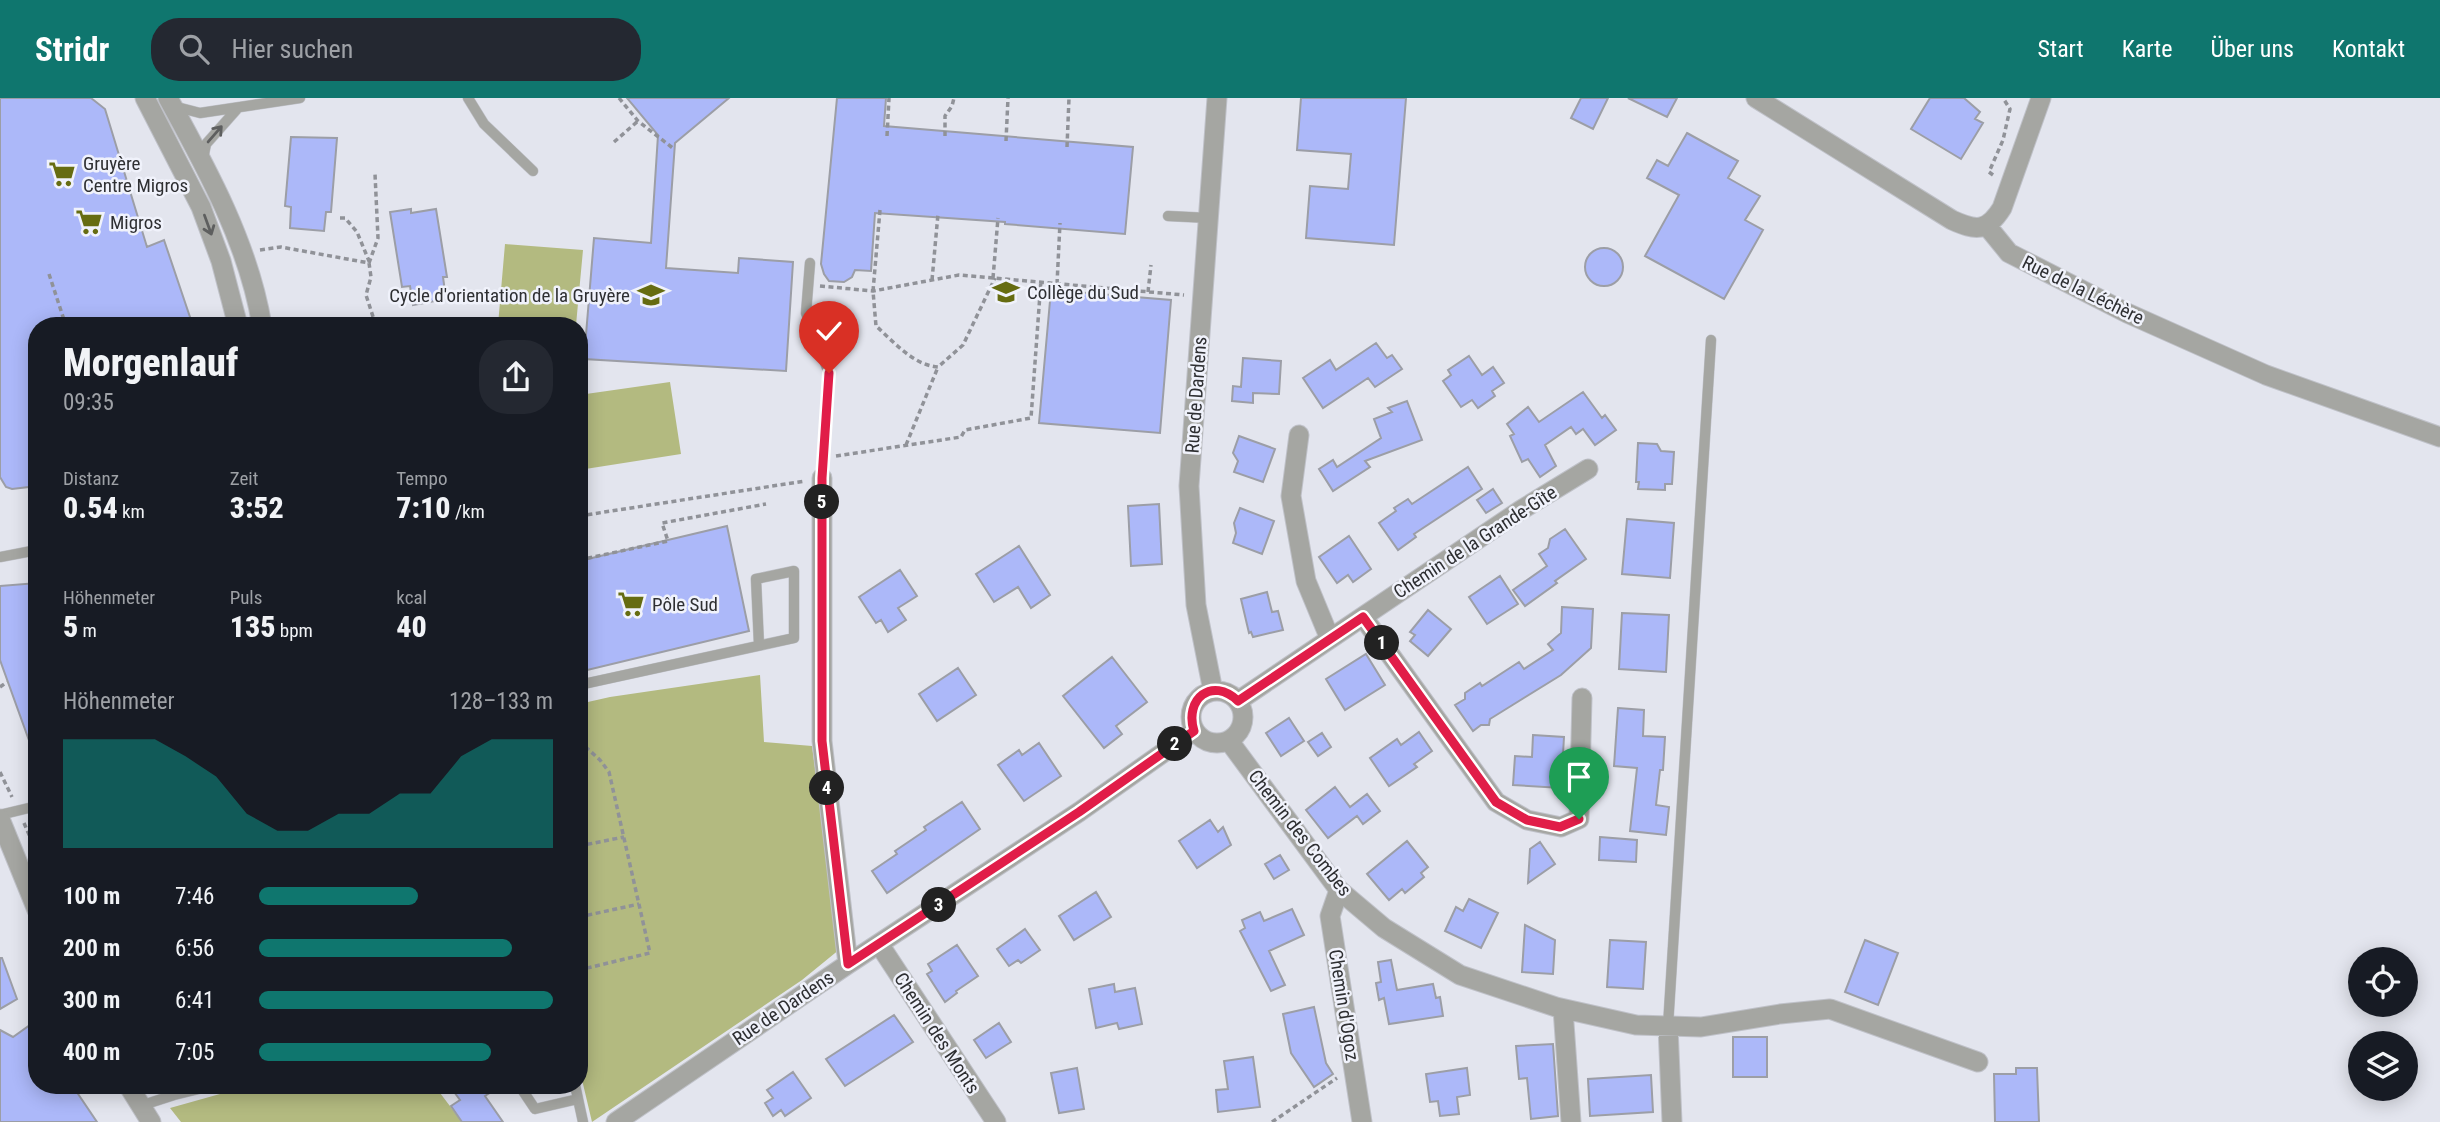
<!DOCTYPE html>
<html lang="de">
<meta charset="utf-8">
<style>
:root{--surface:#171b24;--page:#242831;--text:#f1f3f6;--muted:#9ea1a6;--accent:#0f766e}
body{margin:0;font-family:"Roboto Condensed",sans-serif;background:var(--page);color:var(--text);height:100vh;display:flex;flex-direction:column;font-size:26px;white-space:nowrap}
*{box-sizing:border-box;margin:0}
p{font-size:23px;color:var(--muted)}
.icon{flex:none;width:38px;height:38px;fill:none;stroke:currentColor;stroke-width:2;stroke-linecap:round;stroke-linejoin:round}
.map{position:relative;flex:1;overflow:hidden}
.drawer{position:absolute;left:28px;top:219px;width:560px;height:777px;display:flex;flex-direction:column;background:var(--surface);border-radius:28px;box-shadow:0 4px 18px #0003}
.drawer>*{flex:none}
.controls{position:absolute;left:2348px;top:849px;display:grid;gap:14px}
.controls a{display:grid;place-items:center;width:70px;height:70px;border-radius:50%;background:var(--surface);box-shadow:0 4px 18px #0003;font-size:35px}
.pin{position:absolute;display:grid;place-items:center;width:60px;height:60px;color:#fff;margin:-72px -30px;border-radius:50% 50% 50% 0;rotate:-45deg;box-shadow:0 0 7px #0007}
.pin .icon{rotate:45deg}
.km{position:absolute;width:35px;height:35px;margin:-18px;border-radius:50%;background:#222;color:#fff;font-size:19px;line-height:35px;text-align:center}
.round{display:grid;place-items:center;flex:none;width:74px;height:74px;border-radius:28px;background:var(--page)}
.summary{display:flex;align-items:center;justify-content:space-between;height:119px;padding:0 35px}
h1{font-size:38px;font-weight:800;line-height:52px}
.figures{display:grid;grid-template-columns:repeat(3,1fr);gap:10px;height:119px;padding:7px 35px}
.figures div{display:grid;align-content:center}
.figures b{font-size:30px;font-weight:800}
.figures small{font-size:19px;font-weight:400}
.figures p{font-size:19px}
.chart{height:196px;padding:14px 35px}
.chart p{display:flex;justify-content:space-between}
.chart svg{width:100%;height:126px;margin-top:7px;fill:var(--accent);opacity:.7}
ul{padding:0 35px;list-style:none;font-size:23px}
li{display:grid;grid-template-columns:112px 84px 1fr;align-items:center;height:52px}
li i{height:18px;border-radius:9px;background:var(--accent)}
header{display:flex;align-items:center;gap:42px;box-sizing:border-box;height:98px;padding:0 35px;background:var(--accent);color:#fff}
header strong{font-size:33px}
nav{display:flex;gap:38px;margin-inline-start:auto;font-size:24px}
.search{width:490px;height:63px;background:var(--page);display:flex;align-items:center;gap:18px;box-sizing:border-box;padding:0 24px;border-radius:28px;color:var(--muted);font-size:26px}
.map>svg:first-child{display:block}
.green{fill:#b3ba80}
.building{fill:#acb8f9;stroke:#9c9ea6;stroke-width:2}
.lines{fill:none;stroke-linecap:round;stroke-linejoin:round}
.service-casing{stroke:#bfc1c8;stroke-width:11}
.minor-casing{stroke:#bfc1c8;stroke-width:21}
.tertiary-casing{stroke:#bfc1c8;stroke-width:21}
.path{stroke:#909298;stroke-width:3.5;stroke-dasharray:5 3.5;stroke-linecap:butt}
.service{stroke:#a5a6a2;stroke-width:10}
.minor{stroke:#a5a6a2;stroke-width:19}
.tertiary{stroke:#a5a6a2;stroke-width:19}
.oneway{stroke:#5e5f5f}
.route-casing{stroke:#fff;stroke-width:14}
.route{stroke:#e11d48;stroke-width:9}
.labels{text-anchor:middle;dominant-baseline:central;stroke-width:5;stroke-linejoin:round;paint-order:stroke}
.poi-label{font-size:19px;fill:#2e2f32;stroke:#f0f2fb;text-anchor:start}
.street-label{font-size:19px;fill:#2e2f32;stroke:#f0f2fb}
</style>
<header>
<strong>Stridr</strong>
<div class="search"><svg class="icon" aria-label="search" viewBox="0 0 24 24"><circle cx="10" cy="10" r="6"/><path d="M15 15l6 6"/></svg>Hier suchen</div>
<nav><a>Start</a><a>Karte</a><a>Über uns</a><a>Kontakt</a></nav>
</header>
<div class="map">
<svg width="2440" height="1024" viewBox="0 0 2440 1024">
<rect width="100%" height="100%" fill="#e3e5ee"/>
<path class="green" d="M505,146L583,152L576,227H498Z
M670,284L681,356L579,372V297Z
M760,577L764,644L812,648L840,851L802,882L592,1024L579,969V606L610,599Z
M252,987H434L462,1024H181L170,1010Z"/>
<path class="building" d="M0,0H91L105,11L147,149L164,142L193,228H37V388L12,391L6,389L0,379Z
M627,0H729L675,45L666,170L738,175L739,160L793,164L786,273L584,261L594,140L651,145L658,37Z
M837,0H886L884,28L1133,49L1125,136L1005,126V124L875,115L871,173L855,172L852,179L844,184L829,183L824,176L821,166Z
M1301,0H1406L1394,147L1306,140L1310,88L1348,91L1351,56L1297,52Z
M1581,0H1608L1593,31L1571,20Z
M1628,0H1677L1667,19Z
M1930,0H1964L1980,14L1975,21L1983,25L1961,61L1911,31Z
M1687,35L1738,63L1728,80L1760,98L1745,122L1763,132L1724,201L1645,158L1679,97L1647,80L1657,62L1668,68Z
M291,39L337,40L331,114H326L324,133L290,130L291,109L285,108Z
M411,111V115L436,111L447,179H443L446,201L413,207L410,188L402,189L390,114Z
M1585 169a19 19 0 1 1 38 0a19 19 0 1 1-38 0Z
M1051,192L1171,202L1160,335L1039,325Z
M1376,245L1387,260L1392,257L1402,271L1375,289L1368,280L1323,310L1303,280L1330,262L1336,272Z
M1469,258L1482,277L1493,269L1504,285L1492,293L1495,298L1478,310L1472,302L1461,309L1443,283L1451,277L1448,272Z
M1243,260L1281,263L1279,296L1253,295V305L1232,303L1233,288L1241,289Z
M1583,294L1602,320L1605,317L1616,332L1595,347L1583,331L1576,336L1571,329L1545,347L1556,368L1540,379L1528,361L1522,364L1510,338L1514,336L1507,326L1528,309L1539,324Z
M1407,303L1422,342L1365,363L1370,369L1333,393L1319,371L1333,362L1337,369L1381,340L1374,321L1392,314L1388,310Z
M1239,338L1275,351L1263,384L1234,374L1238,363L1233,355Z
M1638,345L1657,346L1661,353L1674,354L1672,386H1665V392L1638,391L1639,384H1636Z
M1468,369L1482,391L1414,436L1416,439L1398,452L1379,425L1396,413L1394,410L1408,401L1412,406Z
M1493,391L1502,405L1486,415L1477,402Z
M1159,406L1162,466L1131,468L1128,408Z
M1240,410L1274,423L1262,456L1233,445L1236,435L1234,425Z
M1627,421L1674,425L1670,480L1622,476Z
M727,428L749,533L579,574V463Z
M1565,431L1586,461L1555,483L1557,485L1525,508L1513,492L1547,468L1539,456L1548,450L1550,441Z
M1349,438L1371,471L1353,484L1348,477L1337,485L1319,459Z
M1019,448L1050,497L1031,510L1018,489L994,504L976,476Z
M900,472L917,498L898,510L906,522L888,534L881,522L876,525L859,499Z
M1500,478L1518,506L1487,526L1469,499Z
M37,485V659H35L0,562V488Z
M1267,494L1272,514L1278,513L1283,532L1253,539L1251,534L1249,535L1241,501Z
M1562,509L1593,511L1591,550L1561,577L1490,621L1489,627H1481L1473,633L1455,607L1465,601V595L1480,585L1482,588L1519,564L1524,571L1553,552L1548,546L1561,535Z
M1428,512L1451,531L1428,558L1410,543L1415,537L1410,534Z
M1622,515L1669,517L1666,574L1619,571Z
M1366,556L1385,587L1345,612L1326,581Z
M1112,559L1147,604L1116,628L1122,636L1104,650L1063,598Z
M958,570L976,597L937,623L919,596Z
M1618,610L1644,612L1643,638L1665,639L1663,672H1660L1656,707L1669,709L1666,737L1630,733L1637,670L1614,668Z
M1289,620L1304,643L1281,658L1266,635Z
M1419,634L1432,653L1414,666L1417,669L1389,688L1370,660L1397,641L1401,647Z
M1322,635L1331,649L1318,658L1308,644Z
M1533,637L1564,639L1561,690L1513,687L1515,658L1532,659Z
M1039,645L1061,678L1024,703L998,667L1019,652L1022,657Z
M1335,689L1350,709L1367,696L1380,713L1363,726L1357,718L1328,740L1306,712Z
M962,704L980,731L887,795L872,773L897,756L895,753L926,732L924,729Z
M1210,722L1218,734L1223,729L1231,747L1197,770L1179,743Z
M1600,739L1637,742L1636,764L1599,762Z
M1407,743L1428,769L1421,775L1424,779L1405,795L1402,791L1389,802L1367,776Z
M1540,744L1555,766L1528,785L1530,751Z
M1280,757L1289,772L1274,781L1265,766Z
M1096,794L1111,819L1074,842L1059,818Z
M1469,801L1498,815L1481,850L1445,833L1456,809L1463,813Z
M1292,811L1304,837L1269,853L1285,887L1271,893L1240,833L1245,830L1242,822L1260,814L1264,823Z
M1525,827L1555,842L1553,876L1522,874Z
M1025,831L1040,852L1021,865L1018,862L1009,868L997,851Z
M1610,842L1646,844L1643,891L1607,889Z
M1865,842L1898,855L1878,907L1845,894Z
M957,847L978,878L956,893L957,895L945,904L927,876L932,873L928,866Z
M0,860H2L17,901L0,911Z
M1391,862L1397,892L1433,886L1436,900L1440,899L1443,918L1389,926L1384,900L1379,902L1376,885L1381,884L1378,864Z
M1114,886L1115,894L1135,890L1142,926L1119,931L1117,925L1096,930L1089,891Z
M1314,909L1326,965L1333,976L1314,989L1291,955L1283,916Z
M894,917L913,944L845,988L826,961Z
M37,922V987H72L97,1024H0V932L13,939Z
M999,925L1011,944L986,960L974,942Z
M1733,939H1767V979H1733Z
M1553,946L1558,1018L1531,1021L1527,980L1519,981L1516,948Z
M1253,959L1260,1009L1218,1014L1216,992L1228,991L1224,963Z
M1077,970L1084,1011L1059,1015L1051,975Z
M1467,970L1470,997L1457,999L1459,1016L1440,1018L1438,1003L1430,1004L1426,976Z
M2016,970H2037L2039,1024H1995L1994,976H2016Z
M793,974L811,1000L785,1018L781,1012L773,1018L765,1005L773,1000L767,992Z
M1651,977L1653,1014L1590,1018L1588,981Z
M449,987H502L485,998L503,1024H462L451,1008L460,1002Z"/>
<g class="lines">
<g class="service-casing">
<path id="service" d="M468,0L484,26L533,73
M173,8L200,15L300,0
M203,61L206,46L237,11
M1168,118L1209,120
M810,165L806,215L829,275L822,380
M0,459L37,452
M579,587L794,540V473L756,481L759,547
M0,717L37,708
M1668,928L1711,242
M519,987L535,1011L578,1001
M575,987L583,1024
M140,1008L174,997L215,987"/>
</g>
<g class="minor-casing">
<path id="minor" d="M145,0L201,109L221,163L238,228
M168,0C207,71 249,147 262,228
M1756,0L1952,122C1976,133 1987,134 2002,110L2041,0
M1987,128L2009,155L2127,215L2266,277L2440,339
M1299,337L1291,398L1306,483L1330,541
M822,380V643L848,866
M1363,519L1496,704L1527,722L1561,729L1579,721L1582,600
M1191 619a26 26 0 1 1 52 0a26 26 0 1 1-52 0Z
M1213,593L1196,507L1189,388L1217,0
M1238,603L1521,412L1588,371
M1229,643L1339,792L1384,830L1460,877L1556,909L1636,927L1701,929L1780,916L1830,911L1978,964
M1339,792L1330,818L1362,1024
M879,846L996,1024
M1563,911L1571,1024
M1668,928L1672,1024
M616,1024L848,866L1079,714L1194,633"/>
</g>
<g class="tertiary-casing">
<path id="tertiary" d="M0,721L37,812
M128,987L151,1024"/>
</g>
<path class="path" d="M619,0L638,23L674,51
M887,38L889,0
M945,38V18L952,8L954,0
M1006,43L1008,0
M614,44L638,23
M1067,49L1069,0
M1993,77L1989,74L2003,42L2010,11L2003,0
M880,112L873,193L876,228C894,244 913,267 938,269L963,247L995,180
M340,120H345L357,134L369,163
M260,152L281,149L369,165L371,179L366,197L376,228
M369,165L378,140L375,76
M49,176L66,228
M993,180L998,120
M932,182L938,116
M1057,186L1060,125
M820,188L873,193L959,177L1184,197
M1148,194L1151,167
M906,347L938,269
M836,358L961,339L965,332L1031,320L1041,182
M579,418L805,383
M579,462L668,443L662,425L766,406
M0,589L7,584
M579,643L600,662L609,674L650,855L579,872
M0,674L12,699
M24,725L37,755
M579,748L624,739
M579,819L639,806
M1272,1024L1337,980"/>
<use href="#service" class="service"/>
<use href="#minor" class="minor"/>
<use href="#tertiary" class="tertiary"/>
</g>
<defs><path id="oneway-shaft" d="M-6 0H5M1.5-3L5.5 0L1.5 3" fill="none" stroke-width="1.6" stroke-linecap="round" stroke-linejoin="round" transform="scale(1.75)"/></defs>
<g class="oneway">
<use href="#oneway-shaft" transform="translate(215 36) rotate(-49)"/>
<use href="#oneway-shaft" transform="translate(208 127) rotate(70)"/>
</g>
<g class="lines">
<g class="route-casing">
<path id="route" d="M829,275L822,380V643L848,866L1079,714L1194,633C1184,601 1212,578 1238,603L1363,519L1496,704L1527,722L1560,729L1579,721"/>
</g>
<use href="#route" class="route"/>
</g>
<defs>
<g id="supermarket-bare" transform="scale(2.1)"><path d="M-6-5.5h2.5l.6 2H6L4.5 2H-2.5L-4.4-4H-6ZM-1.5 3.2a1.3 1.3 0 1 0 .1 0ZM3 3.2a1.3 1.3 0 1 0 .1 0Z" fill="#666c11" stroke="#f0f2fb" stroke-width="2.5" paint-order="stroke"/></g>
<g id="school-bare" transform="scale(2.1)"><path d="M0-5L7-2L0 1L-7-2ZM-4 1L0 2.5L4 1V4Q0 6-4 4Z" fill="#666c11" stroke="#f0f2fb" stroke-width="2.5" paint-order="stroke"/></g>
</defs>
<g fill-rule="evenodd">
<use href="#supermarket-bare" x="62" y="76"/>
<use href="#supermarket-bare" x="89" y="124"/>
<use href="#school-bare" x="1006" y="194"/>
<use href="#school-bare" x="651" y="197"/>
<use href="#supermarket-bare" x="631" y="506"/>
</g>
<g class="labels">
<g class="poi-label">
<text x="83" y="65">Gruyère<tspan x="83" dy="22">Centre Migros</tspan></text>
<text x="110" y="124">Migros</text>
<text x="1027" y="194">Collège du Sud</text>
<text x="630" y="197" text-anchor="end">Cycle d'orientation de la Gruyère</text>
<text x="652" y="506">Pôle Sud</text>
</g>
<g class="street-label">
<text transform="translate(2083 192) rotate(26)">Rue de la Léchère</text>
<text transform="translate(1196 297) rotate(-86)">Rue de Dardens</text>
<text transform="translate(1475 444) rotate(-33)">Chemin de la Grande-Gîte</text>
<text transform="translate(1300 735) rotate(52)">Chemin des Combes</text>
<text transform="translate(1344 907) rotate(81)">Chemin d'Ogoz</text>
<text transform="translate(783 910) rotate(-34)">Rue de Dardens</text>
<text transform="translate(937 935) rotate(57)">Chemin des Monts</text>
</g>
</g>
</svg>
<div class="controls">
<a><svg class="icon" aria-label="locate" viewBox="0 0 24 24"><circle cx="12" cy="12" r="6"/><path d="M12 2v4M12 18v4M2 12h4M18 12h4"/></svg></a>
<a><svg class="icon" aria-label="layers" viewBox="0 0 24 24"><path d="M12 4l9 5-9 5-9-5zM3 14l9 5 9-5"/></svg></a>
</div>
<div class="pin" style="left:1579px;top:721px;background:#1e9e55"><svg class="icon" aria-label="arrive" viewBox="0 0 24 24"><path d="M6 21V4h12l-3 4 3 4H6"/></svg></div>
<div class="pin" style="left:829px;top:275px;background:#d93025"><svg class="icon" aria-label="check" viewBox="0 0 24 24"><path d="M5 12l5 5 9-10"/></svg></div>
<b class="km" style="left:1382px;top:545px">1</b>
<b class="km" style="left:1175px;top:646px">2</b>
<b class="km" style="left:939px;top:807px">3</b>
<b class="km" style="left:827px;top:690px">4</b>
<b class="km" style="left:822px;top:404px">5</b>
<section class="drawer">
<div class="summary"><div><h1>Morgenlauf</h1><p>09:35</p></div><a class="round"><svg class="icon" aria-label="share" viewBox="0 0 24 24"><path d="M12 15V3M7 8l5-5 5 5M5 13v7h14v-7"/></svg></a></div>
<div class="figures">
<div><p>Distanz</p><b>0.54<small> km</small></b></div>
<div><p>Zeit</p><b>3:52</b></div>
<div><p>Tempo</p><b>7:10<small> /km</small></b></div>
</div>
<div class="figures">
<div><p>Höhenmeter</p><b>5<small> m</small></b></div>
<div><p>Puls</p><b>135<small> bpm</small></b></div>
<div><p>kcal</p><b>40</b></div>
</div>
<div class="chart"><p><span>Höhenmeter</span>128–133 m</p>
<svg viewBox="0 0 160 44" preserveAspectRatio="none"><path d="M0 44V6L10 6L20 6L30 6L40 12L50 19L60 32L70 38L80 38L90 32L100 32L110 25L120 25L130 12L140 6L150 6L160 6V44z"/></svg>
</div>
<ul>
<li><b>100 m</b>7:46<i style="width:54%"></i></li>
<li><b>200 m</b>6:56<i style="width:86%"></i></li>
<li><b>300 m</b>6:41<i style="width:100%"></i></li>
<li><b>400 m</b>7:05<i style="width:79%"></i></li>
</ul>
</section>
</div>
